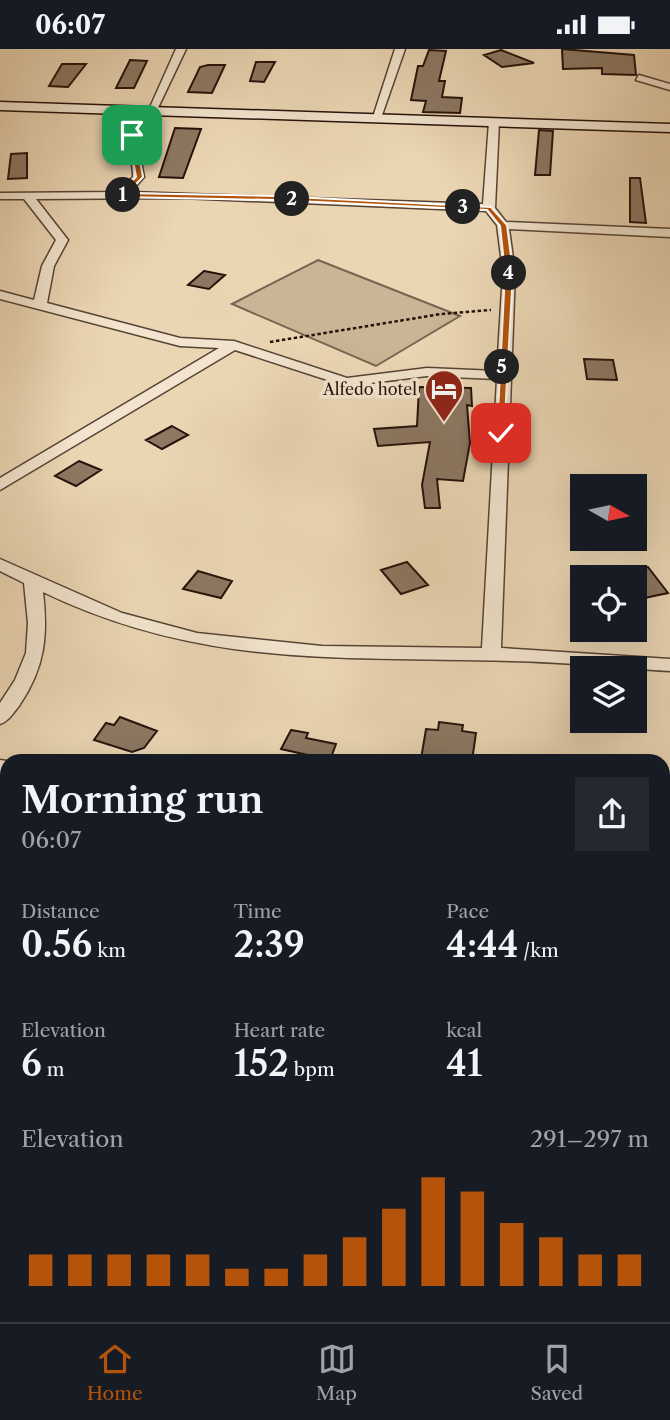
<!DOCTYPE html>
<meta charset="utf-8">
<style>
:root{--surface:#171b24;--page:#242831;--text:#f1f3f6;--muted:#9ea1a6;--line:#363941;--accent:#b45309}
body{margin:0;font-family:"Libre Caslon Text",serif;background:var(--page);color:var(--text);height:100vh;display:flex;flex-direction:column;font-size:26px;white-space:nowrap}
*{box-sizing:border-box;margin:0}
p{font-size:23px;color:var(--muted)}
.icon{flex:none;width:38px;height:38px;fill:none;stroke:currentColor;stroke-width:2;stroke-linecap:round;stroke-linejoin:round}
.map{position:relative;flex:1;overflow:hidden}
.panel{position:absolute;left:0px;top:705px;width:670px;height:569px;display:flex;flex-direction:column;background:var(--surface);border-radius:21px 21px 0 0;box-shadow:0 7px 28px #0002}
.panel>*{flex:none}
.needle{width:46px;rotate:99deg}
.controls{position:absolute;left:570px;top:425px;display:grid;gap:14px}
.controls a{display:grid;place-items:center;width:77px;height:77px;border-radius:0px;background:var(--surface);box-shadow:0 7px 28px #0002;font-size:35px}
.pin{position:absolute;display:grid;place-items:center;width:60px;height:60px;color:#fff;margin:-30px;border-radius:14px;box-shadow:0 4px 10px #0006}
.km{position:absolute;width:35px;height:35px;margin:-18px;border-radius:50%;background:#222;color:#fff;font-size:19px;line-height:35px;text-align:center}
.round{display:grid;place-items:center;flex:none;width:74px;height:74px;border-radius:0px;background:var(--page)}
.head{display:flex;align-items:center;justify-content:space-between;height:119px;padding:0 21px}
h1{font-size:38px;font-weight:600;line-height:52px}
.metrics{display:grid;grid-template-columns:repeat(3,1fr);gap:10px;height:119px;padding:7px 21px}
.metrics div{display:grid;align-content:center}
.metrics b{font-size:35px;font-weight:600}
.metrics small{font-size:19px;font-weight:400}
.metrics p{font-size:19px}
.chart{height:196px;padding:14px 21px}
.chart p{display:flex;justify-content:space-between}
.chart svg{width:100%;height:126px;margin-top:7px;stroke:var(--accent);stroke-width:6}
.status{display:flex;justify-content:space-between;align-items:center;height:49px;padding:0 35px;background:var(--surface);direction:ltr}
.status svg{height:19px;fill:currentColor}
.tabs{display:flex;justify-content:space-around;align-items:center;height:98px;border-top:2px solid var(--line);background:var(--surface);font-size:19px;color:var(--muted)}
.tabs a{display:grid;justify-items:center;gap:4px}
.tabs .current{color:var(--accent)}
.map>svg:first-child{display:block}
.green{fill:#cab597;stroke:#786451;stroke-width:2}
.building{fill:#8c7863;stroke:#26120b;stroke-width:2}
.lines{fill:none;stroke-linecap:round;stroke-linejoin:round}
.street-casing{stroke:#574335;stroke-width:3}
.secondary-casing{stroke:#26120b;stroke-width:3}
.path{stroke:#26120b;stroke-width:2.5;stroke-dasharray:3.5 2.5;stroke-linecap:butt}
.street{fill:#f2e4ce;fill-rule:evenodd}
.secondary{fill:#f2e4ce;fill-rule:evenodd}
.route{fill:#b45309;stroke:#fff;stroke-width:2}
.labels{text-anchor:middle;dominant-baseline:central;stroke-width:7;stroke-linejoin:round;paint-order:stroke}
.far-poi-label{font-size:16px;fill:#26120b;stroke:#f2e4ce;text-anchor:end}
</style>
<div class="status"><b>06:07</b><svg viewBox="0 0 49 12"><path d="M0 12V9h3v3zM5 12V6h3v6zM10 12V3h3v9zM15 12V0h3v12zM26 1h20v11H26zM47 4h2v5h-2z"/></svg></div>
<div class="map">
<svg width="670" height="1273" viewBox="0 0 670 1273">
<rect width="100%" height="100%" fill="#ebd6b4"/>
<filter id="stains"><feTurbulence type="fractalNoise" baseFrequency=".00286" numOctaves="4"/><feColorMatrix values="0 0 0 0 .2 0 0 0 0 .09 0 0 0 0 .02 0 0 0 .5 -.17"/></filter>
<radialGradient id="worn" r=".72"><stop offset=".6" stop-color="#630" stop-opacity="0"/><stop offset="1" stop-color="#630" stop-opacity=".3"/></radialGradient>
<path class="green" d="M318,211L460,267L376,317L232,255Z"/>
<path class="building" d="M562,0L634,6L636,26L602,25V19L563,20Z
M429,1L446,2L439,32H445L442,48L462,49L460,64L423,63L426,52L411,51L418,17H423Z
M501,1L534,14L502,18L484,6Z
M130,11L147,12L134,39H116Z
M256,13H275L264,33L250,32Z
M62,15H86L68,38L49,37Z
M208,16H225L212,44L188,43L200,18Z
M175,79L201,80L183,129L159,128Z
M539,81L553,82L550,126H535Z
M27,104V129L8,130L11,105Z
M630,129H640L646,174L630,173Z
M204,222L225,226L209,240L188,236Z
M584,310L613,311L617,331L587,330Z
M419,338L471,339L472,357L467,356L470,394L463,432L437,430L440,459H425L422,436L430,393L378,397L374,380L417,377Z
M172,377L188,386L162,400L146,391Z
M79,412L101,421L76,437L55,427Z
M407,513L428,536L401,545L381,521Z
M648,518L668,544L635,551V521Z
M198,522L232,532L221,549L183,540Z
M120,668L157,682L144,699L132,703L94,691L106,674L114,676Z
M439,673L463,676L462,682L476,684L472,712L421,710L426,680L438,681Z
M291,681L308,684L306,689L336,695L330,711L281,700Z"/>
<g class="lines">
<g class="street-casing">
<path id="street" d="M176,0H186L156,63L147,65Z
M395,0H405L381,69L372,71Z
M639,26L670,35V41L636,31Z
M141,59L146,62L137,91L144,128L131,143L483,155L489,73L494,70L499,73L495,159L506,173L670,180V188L509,180L515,223L501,599L670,610V622C618,619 565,613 511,612C341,607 203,620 43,543C48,587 45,619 19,657C13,664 9,672 0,675V654L15,631L26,604L28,574L24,534L0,522V510L122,564L197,584L322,597L482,599L497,330L427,327L346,337L235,301L0,441V429L219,299L180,297L0,250V242L34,251L42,217L56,191L24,150H0V144L117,143L133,128C134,107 115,73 141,59ZM181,149L486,162L497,176L503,223L497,322L427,319L347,329L234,292L180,289L47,254L54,217L68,191L36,150Z
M0,711L7,712V728L0,725Z
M7,785V807L0,809V787Z"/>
</g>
<g class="secondary-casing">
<path id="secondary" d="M0,53L670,75V83L0,61Z
M663,1042H670V1074H663Z
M107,1267H152L150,1273H105Z"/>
</g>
<path class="path" d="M270,293L441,265L491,261"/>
<use href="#street" class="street"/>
<use href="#secondary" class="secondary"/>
</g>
<path class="route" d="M132,85L135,86L143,128L127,144L275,147L491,158L507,176L513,223L504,386L497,384L505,223L500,177L487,161L275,151L120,148L118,145L136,128L129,86Z"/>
<defs>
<g id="hotel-pin" transform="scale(2.0125)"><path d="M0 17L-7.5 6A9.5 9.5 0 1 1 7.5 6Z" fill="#8f2418" stroke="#f2e4ce"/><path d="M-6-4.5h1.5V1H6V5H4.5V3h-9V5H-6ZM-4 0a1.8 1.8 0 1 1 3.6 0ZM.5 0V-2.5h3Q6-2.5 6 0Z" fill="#fff"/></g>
</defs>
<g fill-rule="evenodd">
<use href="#hotel-pin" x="444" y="340"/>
</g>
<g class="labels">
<g class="far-poi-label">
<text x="417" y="340">Alfedo hotel</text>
</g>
</g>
<rect width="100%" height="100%" filter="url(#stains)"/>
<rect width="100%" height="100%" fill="url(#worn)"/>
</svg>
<div class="controls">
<a><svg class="needle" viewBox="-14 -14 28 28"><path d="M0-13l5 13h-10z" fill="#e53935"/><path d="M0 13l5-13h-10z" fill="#9ea1a6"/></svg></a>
<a><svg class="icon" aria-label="locate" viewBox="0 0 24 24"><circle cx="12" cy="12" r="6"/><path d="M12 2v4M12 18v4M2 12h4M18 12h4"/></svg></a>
<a><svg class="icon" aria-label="layers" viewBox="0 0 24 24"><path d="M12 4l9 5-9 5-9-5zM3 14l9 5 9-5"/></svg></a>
</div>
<div class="pin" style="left:132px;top:86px;background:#1e9e55"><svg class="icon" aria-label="arrive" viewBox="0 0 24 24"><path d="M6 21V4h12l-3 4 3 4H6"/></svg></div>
<div class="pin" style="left:501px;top:384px;background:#d93025"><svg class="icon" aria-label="check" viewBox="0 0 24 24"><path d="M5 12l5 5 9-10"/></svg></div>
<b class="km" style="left:123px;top:146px">1</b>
<b class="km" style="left:292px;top:150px">2</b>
<b class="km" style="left:463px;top:158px">3</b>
<b class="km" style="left:509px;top:224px">4</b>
<b class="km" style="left:502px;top:318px">5</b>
<section class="panel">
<div class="head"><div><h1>Morning run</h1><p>06:07</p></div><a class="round"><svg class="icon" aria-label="share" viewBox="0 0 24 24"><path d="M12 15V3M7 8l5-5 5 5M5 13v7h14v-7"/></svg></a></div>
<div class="metrics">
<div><p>Distance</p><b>0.56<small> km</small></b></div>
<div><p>Time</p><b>2:39</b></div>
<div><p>Pace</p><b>4:44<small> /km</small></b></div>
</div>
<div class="metrics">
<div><p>Elevation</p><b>6<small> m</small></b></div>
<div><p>Heart rate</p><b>152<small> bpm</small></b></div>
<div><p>kcal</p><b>41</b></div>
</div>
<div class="chart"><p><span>Elevation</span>291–297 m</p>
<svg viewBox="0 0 160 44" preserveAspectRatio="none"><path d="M5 44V33M15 44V33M25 44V33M35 44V33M45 44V33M55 44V38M65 44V38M75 44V33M85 44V27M95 44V17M105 44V6M115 44V11M125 44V22M135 44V27M145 44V33M155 44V33"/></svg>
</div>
</section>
</div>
<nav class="tabs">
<a class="current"><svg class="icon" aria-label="home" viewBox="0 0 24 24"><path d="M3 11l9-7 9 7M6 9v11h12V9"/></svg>Home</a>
<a><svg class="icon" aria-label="map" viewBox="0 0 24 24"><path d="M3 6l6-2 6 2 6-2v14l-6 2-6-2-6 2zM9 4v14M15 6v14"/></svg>Map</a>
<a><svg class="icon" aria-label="saved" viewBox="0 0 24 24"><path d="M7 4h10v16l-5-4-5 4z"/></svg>Saved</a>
</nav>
